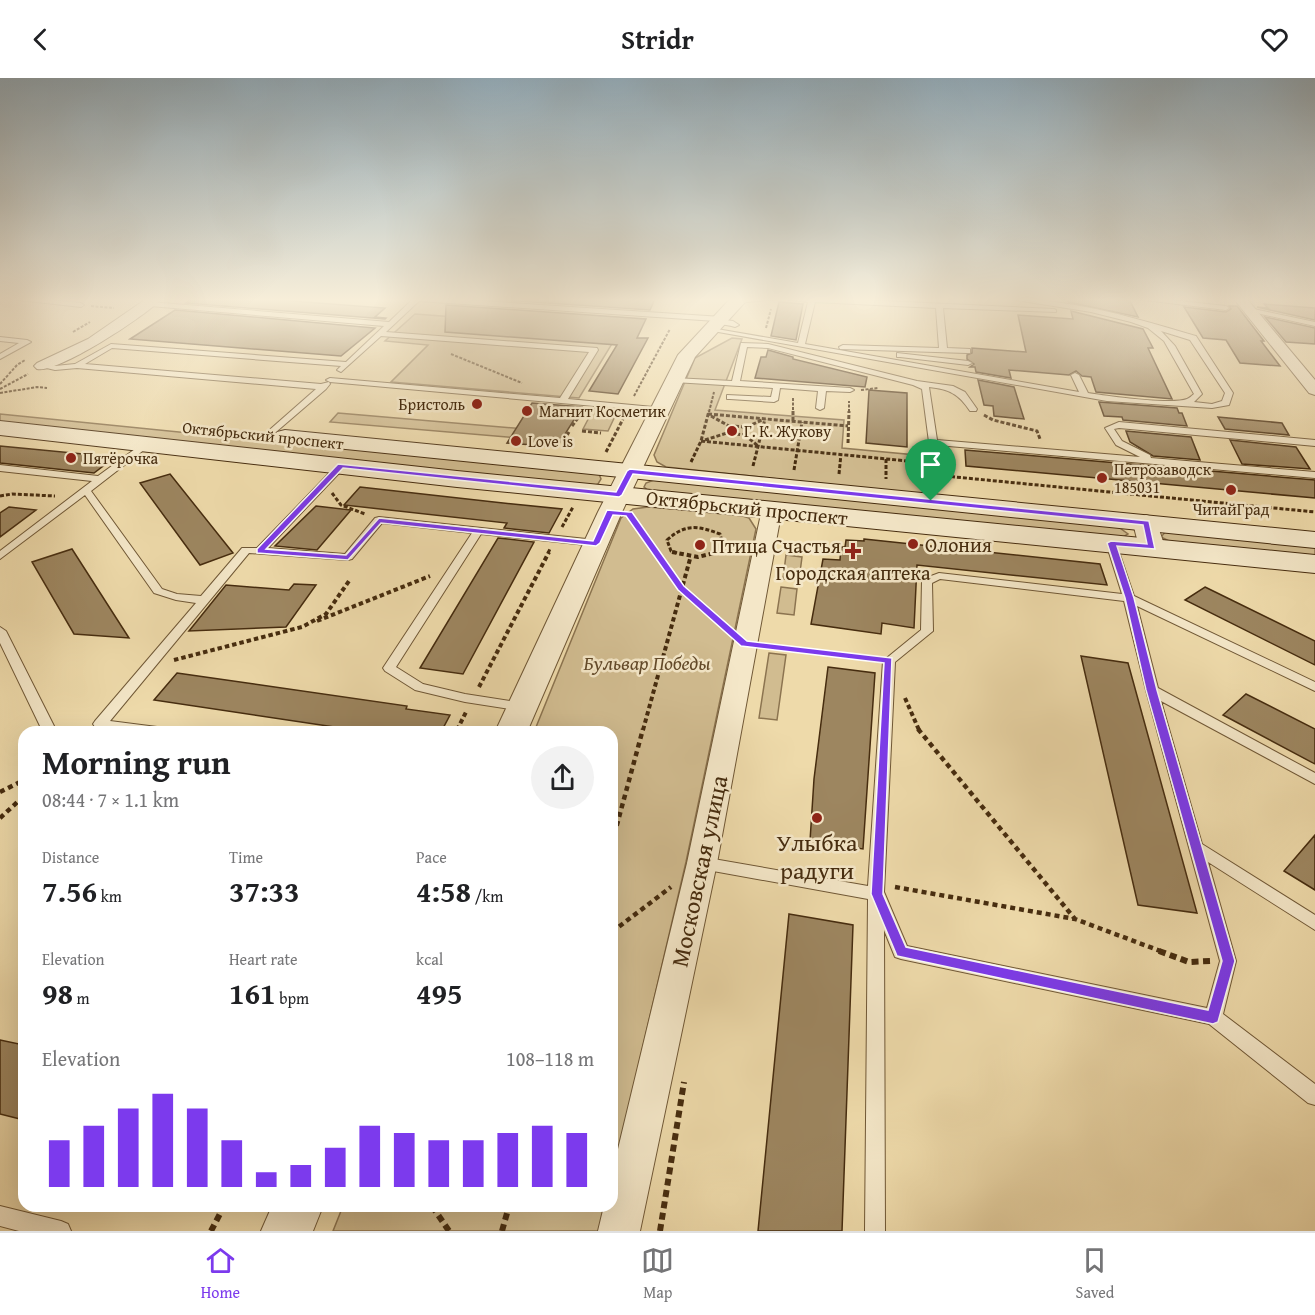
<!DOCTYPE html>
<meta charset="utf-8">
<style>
:root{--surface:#fff;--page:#f2f2f2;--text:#202124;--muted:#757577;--line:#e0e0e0;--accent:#7c3aed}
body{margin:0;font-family:"Gentium Book Plus",serif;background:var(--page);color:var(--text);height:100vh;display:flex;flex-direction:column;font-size:22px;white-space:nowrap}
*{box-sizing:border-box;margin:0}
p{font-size:20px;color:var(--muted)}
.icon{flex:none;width:33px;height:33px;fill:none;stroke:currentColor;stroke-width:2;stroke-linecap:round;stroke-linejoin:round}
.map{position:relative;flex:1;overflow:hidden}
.panel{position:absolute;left:18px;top:648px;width:600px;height:486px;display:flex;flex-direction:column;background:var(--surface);border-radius:18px;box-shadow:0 6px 24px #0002}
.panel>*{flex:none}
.pin{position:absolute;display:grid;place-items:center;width:51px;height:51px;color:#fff;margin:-62px -26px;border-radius:50% 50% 50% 0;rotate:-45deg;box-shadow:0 0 6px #0007}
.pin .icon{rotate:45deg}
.round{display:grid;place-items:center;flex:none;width:63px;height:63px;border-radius:32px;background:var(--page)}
.overview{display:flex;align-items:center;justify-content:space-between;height:102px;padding:0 24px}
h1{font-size:33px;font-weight:700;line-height:45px}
.metrics{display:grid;grid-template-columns:repeat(3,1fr);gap:9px;height:102px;padding:6px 24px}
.metrics div{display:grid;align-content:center}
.metrics b{font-size:30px;font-weight:700}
.metrics small{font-size:16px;font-weight:400}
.metrics p{font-size:16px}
.chart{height:168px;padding:12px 24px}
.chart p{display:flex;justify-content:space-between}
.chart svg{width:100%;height:108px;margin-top:6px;stroke:var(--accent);stroke-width:6}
header{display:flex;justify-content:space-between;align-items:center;height:78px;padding:0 24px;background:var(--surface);font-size:27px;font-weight:700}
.menu{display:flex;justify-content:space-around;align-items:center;height:84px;border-top:2px solid var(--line);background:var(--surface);font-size:16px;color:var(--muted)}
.menu a{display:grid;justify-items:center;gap:3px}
.menu .current{color:var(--accent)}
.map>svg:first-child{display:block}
.green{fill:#d1bc90;stroke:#8c7450;stroke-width:1.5}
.building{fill:#9d8660;stroke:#462c0f;stroke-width:1.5}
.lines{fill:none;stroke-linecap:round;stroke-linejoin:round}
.service-casing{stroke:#705836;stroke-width:2}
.minor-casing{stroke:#705836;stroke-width:2}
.tertiary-casing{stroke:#705836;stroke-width:2}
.secondary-casing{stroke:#462c0f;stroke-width:2}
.path-far4{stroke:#462c0f;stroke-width:2;stroke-dasharray:3 1.5;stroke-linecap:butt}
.path-far3{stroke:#462c0f;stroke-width:3;stroke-dasharray:4 2;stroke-linecap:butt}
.path-far2{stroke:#462c0f;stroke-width:4;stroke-dasharray:4.5 3;stroke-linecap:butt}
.path-far1{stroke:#462c0f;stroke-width:4.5;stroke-dasharray:5 4;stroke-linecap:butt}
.path{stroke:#462c0f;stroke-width:6;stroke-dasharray:7 4.5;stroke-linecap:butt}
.service{fill:#f4e7c8;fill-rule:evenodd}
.minor{fill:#f4e7c8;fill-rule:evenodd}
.tertiary{fill:#f4e7c8;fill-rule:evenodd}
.secondary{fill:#f4e7c8;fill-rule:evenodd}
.route{fill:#7c3aed;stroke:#fff;stroke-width:1.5;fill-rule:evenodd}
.poi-dot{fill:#8f2418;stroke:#f4e7c8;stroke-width:2}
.labels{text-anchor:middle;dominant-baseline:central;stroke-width:5;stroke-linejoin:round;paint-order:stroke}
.far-poi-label{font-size:16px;fill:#462c0f;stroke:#f4e7c8;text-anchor:start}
.far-street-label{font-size:16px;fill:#462c0f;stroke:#f4e7c8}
.street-label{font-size:20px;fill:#462c0f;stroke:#f4e7c8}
.poi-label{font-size:20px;fill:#462c0f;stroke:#f4e7c8;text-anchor:start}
.park-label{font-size:20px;font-style:italic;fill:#624929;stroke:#f4e7c8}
.near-poi-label{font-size:24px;fill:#462c0f;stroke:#f4e7c8}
.near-street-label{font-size:24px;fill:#462c0f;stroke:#f4e7c8}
</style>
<header><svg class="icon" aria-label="back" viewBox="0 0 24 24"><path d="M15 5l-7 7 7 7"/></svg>Stridr<svg class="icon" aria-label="heart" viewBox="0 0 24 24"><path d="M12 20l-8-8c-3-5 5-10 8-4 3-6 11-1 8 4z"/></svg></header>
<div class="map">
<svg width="1315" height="1153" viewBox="0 0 1315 1153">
<rect width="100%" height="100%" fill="#eedaaa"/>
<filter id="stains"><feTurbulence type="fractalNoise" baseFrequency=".00333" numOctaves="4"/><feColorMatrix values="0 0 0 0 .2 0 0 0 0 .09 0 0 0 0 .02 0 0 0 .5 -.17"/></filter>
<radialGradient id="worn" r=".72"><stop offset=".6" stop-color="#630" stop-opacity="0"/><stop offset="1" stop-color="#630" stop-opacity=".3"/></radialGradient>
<path class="green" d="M415,236L621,251L579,320L391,304L428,267L385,263Z
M732,260L742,261L715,332L844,342L842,370L927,378L931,417L666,389L657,384L654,377L695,280Z
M594,330L618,332L608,353L583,351Z
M338,335L560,354L555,363L330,344Z
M0,336L599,396L601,401L598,406L591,409L0,350Z
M654,402L1117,448L1128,456L1120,461L649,413L644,409L646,405Z
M648,429L736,436L749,440L756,451L686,784L612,1101V654H534L621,440L633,431Z
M1166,453L1315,468V480L1177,467L1161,459Z
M786,477L802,479L799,502L783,501Z
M781,509L797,511L794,537L777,535Z
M769,575L786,577L777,642L759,640Z
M343,1128H606L600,1153H333Z"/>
<path class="building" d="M192,221H266L385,230L375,239L386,240L385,241L186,225Z
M491,221H655L650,232Z
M1068,221H1129L1138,239L1068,224Z
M779,224L803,226L796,262L771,258Z
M1264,226L1315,230V242L1257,229L1268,230Z
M446,227L646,241L637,260H648L618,316L589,313L617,267L445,254Z
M1229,228H1237L1264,263H1261L1280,288L1240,285L1226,262L1203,260L1184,229L1226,234L1231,231Z
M175,232L375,250L341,278L130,261Z
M1071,233L1143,251L1153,270H1148L1172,321L1096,314L1091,299L1082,298L1076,293L1069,297L1009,292L1011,300L976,294L975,289H970L974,286L967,281V277L972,275V270L1026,274L1018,237L1073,241Z
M1265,239L1315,250V266L1286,264Z
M768,272L793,279V281L867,299L865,309L755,300L761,279H766Z
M978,302L1014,309L1024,341L994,338L993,328L984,327Z
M869,312L907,315V369L866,365Z
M1099,324L1177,330L1179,335H1182L1187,348L1123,342L1122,339L1104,338Z
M532,325L582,329L557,369L507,365Z
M1218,339L1282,345L1289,357L1225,351Z
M1126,353L1191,359L1200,382L1153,378L1130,364Z
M1230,362L1296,369L1310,391L1242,386Z
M0,368L115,379L94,395L0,385Z
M965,372L1315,402V420L966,388Z
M170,396L233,475L200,487L140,405Z
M360,409L494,424L562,431L549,455L504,450L507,445L344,427Z
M316,428L351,432L317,472L275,468Z
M9,429L36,432L0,459V435Z
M498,460L534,464L463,596L420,590Z
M864,461L1100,486L1107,507L917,487L914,550L882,545L881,556L811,546L823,481L840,482L841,469H845L846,462L864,463Z
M72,471L129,560L74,556L32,484Z
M294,506L316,507L286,549L189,553L226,507L289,512Z
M1205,509L1315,563V587L1185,522Z
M1081,578L1128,585L1197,835L1138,827Z
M828,589L875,595L863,771L810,763L814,701Z
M177,595L407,628L406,631L450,637L441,654H368L154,622Z
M1246,616L1315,651V686L1223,637Z
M1315,757V812L1284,793Z
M789,836L853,847L842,1153H758Z
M0,962L24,967V1042L0,1036Z"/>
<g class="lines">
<g class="service-casing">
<path id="service" d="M10,221H40L81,225L84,227L81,229Z
M413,221H452L722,239L725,242L733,243L739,247L735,249C729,247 723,247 717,245L716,243L419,223L386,254L597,270L598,272L568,321L664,330L665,332L661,334L330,304L326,302L330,300L560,320L589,274L381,258L341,294L337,292L341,288L112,270L85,286L321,306L329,304L330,306L326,311L269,360L265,357L266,355L316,311L77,290L55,292L38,288L42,286L55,288L75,286L111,266L346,284L384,248L150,228L147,226L150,224L389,244Z
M737,221H776L738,225L735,223Z
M785,221H841L1054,231L1056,232V234L943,230L947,270L970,271V275H967L840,271L839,269L843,267L939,270L936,230L815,224L805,266L1079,314L1071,297L1075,295L1079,297L1088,315C1106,318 1172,327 1187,321C1190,320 1191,318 1194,316L1164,263L1148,250L1131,244L1091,234L1009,221C1074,221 1134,240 1196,258L1233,315L1229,327L1212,330L1107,323L707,252L711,250L798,265L808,224ZM1161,253L1190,262L1225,315L1222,323L1212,326L1194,324L1202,316L1175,268Z
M1136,221H1162L1226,228L1229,230L1226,232Z
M1249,230L1315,244V248L1247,233V231Z
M0,259L27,262L31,264L0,281V276L19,265L0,263Z
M741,265L768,266L917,303L953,308L965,314L977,331L976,333H970C959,316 949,311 929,309L937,362L1140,379L1116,367L1105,350L1119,344L1315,362V368L1119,350L1114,351L1122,363L1150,377L1151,380L1315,394V400L937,367L936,423L931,426L926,423L929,364L922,311L913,307L768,270L747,269L740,303L850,310L854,312L850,314L826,313L824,330L820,332L816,330L818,313L780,310L778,322L774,324L730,321H727V317L771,319L773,310L674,304L670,302L674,300L732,303Z
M897,275L968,283L972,285L968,287L900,279H897Z
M146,363L149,364V368L91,413L162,511L177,516L201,518L242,470H257L338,386H344V390L268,470L345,476L375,440L379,439L596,462L601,465L596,468L481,456L396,589L423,606L465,616L522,625L527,626L528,629L527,632L522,633L465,624L415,612L385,593L383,590L472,455L382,445L352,481L348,482L249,475L110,643L157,649L162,651L164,654C141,654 117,656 95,649L93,646L95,643L196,525L176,522L154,515L85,417L0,481V473L92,403L0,393V387L98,398Z
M1111,462L1116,465L1134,518L1315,604V613L1137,528L1158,610L1315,695V706L1161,623L1202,766L1315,837V852L1208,784L1236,883L1223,936L1315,1006V1027L1308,1025L1209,946L901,881L895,879L884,852L885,1153H865L868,821L702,791L697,789L694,785L697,781L702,779L868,808L883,583L921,552L922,503L923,501L939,495L1122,516L1106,465ZM940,501L1124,523L1146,612L1220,883L1207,930L907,868L884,814L895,584L933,553L932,505Z
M0,549L6,553L54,648L52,651H42L40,648L0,565Z
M0,1128L61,1143L68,1146L71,1153H19L0,1148Z"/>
</g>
<g class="minor-casing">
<path id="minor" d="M146,221H161C146,238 57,296 37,291L34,288L37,285L88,261Z
M1234,221H1247L1315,302V317L1309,315Z
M772,425L779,427L782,431L717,785L640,1153H598L604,1128H612V1096L687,785L762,431L765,427Z"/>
</g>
<g class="tertiary-casing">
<path id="tertiary" d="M730,221L746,223L695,279L622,434L527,654H495L598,434L678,277Z
M1146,437L1155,440L1165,469L1161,475L1152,477L1143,475L1139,469L1133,445L1137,440Z
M272,1128H323L313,1153H261Z"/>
</g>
<g class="secondary-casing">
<path id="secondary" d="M0,343L457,393L1315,477V495L457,409L0,357Z
M285,352L1315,454V470L277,364L273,359L277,354Z"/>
</g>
<path class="path-far4" d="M91,228L114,230
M766,250L771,231
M73,254L90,244
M451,276L522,305
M0,306L17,287L25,282
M0,311L28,296
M861,312L878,310
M0,315L37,309L47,310
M634,318L670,251
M793,320V334
M709,334L714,314
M849,334V323"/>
<path class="path-far3" d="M793,333V343
M708,336L848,348
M984,337L993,342L1037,353L1040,361
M711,338L729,348
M572,348L581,336
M729,348L746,349L745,357L727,355Z
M747,349L764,341
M582,353L601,355
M745,357L758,368
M564,362L569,354
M705,362L727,355
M701,363L918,384
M848,365L849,333
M606,374L623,341
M886,381V401
M691,384L701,363L709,333
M753,388L765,341
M794,392L802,344
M839,396L841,376
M945,398L1315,434
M332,415L341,427L365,436
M0,418L12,416L55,418
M631,439L656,475
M562,449L573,429
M548,475L550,471
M677,475L671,473L667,462C686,445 698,448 720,456L724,470L715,475"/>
<path class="path-far2" d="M655,474L681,510L728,551
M672,474L698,479L718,474
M317,543L430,498
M765,568L874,581
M174,582L302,549L326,536L349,503
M479,609L549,474
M905,620L919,652
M457,652L466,634
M643,652L690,481"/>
<path class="path-far1" d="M918,651L1075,841
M456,654L458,651
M0,714L24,702
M0,740L24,718
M612,765L643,651
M895,809L1075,841L1163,874
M612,854L671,809"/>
<path class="path" d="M1159,873L1189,884L1210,883
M432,1128L449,1153
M211,1153L224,1128
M502,1153L509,1128
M660,1153L684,1004"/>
<use href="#service" class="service"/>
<use href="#minor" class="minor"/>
<use href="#tertiary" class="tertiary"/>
<use href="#secondary" class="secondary"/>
</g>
<linearGradient id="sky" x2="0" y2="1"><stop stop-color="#93acba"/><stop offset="0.58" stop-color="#f7eed9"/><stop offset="1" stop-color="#f7eed9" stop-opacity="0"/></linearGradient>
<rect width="1315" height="383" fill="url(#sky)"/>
<path class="route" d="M338,386L616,414L627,393L630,391L1149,443L1155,471L1117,468L1134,520L1157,612L1235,883L1218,944L1213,946L897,878L871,816L884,585L741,568L678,512L626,438L613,437L600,465L596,468L381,445L348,482L257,475V471ZM343,390L619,419L622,417L633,396L1143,447L1147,466L1111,463L1107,465L1125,520L1146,612L1222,883L1208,932L906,869L883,816L892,580L747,563L684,508L632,434H629L607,432L593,463L379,440L346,477L266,471Z"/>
<g class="poi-dot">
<circle cx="477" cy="326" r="6"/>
<circle cx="527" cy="333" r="6"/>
<circle cx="732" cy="353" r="6"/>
<circle cx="516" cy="363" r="6"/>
<circle cx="71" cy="380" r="6"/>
<circle cx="1102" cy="400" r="6"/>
<circle cx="1231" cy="412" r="6"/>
<circle cx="913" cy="466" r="6"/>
<circle cx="700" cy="467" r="6"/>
<path d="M850 464h6v6h6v6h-6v6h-6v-6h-6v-6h6z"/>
<circle cx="817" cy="740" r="6"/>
</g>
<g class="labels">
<g class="far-poi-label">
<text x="465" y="326" text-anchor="end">Бристоль</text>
<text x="539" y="333">Магнит Косметик</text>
<text x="744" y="353">Г. К. Жукову</text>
<text x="528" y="363">Love is</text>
<text x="83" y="380">Пятёрочка</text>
<text x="1114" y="391">Петрозаводск<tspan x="1114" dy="18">185031</tspan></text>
<text x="1231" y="431" text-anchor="middle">ЧитайГрад</text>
</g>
<g class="far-street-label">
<text transform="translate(263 357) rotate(6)">Октябрьский проспект</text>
</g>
<g class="street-label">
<text transform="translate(747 429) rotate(6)">Октябрьский проспект</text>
</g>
<g class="poi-label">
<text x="925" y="466">Олония</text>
<text x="712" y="467">Птица Счастья</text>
<text x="853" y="494" text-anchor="middle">Городская аптека</text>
</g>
<g class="park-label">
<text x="647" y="584">Бульвар Победы</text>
</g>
<g class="near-poi-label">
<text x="817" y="764">Улыбка<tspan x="817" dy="28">радуги</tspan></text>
</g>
<g class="near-street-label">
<text transform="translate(699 793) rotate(-78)">Московская улица</text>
</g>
</g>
<rect width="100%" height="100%" filter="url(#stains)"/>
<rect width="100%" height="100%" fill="url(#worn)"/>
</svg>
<div class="pin" style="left:931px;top:423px;background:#1e9e55"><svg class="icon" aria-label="arrive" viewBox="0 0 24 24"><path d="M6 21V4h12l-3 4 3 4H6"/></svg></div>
<section class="panel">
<div class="overview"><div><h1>Morning run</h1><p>08:44 · 7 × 1.1 km</p></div><a class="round"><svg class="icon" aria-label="share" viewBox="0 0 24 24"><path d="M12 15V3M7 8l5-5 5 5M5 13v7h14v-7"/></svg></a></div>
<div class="metrics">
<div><p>Distance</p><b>7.56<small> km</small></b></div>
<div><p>Time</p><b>37:33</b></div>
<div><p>Pace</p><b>4:58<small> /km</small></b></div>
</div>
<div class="metrics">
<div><p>Elevation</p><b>98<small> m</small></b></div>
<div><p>Heart rate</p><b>161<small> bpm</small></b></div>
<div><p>kcal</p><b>495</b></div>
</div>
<div class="chart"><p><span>Elevation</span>108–118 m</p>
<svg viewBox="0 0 160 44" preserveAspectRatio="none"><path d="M5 44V25M15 44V19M25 44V12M35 44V6M45 44V12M55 44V25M65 44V38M75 44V35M85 44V28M95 44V19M105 44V22M115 44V25M125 44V25M135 44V22M145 44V19M155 44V22"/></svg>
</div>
</section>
</div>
<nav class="menu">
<a class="current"><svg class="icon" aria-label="home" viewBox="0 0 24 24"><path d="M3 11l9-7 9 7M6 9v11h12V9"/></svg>Home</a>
<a><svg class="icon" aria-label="map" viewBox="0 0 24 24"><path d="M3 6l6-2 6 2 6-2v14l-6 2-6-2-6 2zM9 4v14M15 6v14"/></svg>Map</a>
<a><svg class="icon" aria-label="saved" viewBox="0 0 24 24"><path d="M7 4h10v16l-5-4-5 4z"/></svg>Saved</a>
</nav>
